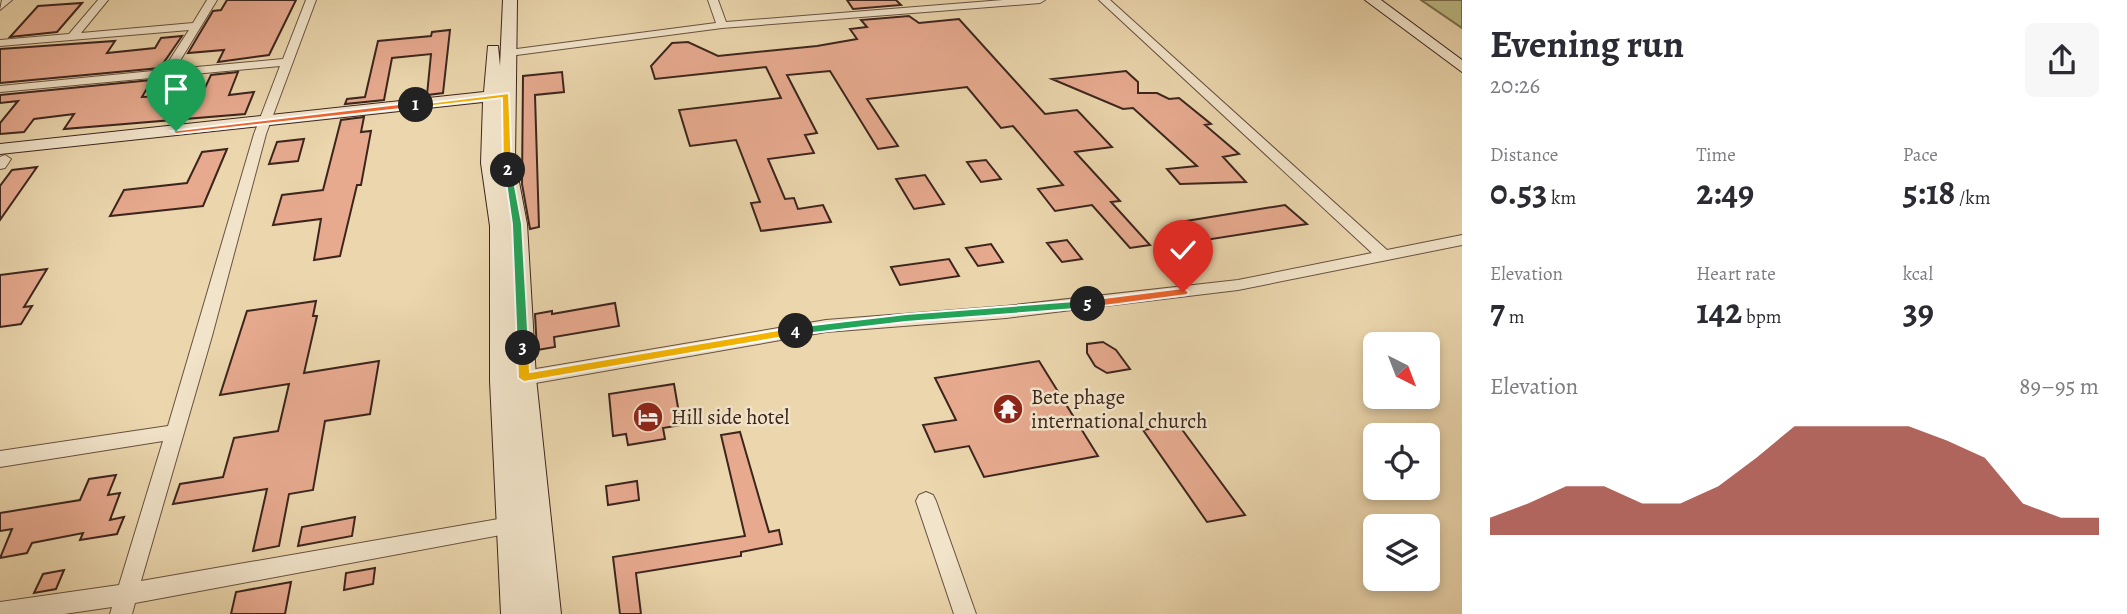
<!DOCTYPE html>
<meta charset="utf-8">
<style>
:root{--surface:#fff;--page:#f7f7f7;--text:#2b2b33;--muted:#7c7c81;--accent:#8f2418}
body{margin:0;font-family:Alegreya,serif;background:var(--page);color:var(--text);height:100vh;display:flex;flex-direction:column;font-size:26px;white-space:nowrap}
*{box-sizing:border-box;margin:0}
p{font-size:23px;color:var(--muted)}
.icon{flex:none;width:38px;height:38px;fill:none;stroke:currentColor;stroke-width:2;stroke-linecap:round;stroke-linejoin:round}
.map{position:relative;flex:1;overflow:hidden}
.sheet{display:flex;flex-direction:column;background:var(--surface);width:665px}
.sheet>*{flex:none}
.needle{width:46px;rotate:138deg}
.tools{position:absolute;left:1363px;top:332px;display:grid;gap:14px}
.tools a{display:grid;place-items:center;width:77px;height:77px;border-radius:10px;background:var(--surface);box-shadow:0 4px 10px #0003;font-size:35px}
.pin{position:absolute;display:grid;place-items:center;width:60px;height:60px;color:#fff;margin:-72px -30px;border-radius:50% 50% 50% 0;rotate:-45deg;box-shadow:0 0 7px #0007}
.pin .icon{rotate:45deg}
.km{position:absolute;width:35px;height:35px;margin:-18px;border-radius:50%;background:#222;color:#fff;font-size:19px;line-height:35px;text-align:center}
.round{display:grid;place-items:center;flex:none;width:74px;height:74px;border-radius:10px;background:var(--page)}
.overview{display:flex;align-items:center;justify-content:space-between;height:119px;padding:0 28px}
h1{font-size:38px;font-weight:600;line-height:52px}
.stats{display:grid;grid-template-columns:repeat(3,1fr);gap:10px;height:119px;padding:7px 28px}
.stats div{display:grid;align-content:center}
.stats b{font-size:35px;font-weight:600}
.stats small{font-size:19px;font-weight:400}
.stats p{font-size:19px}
.chart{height:196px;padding:14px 28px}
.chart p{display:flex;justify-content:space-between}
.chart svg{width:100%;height:126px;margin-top:7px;fill:var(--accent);opacity:.7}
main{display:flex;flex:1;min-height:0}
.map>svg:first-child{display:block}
.green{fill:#bebc85;stroke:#7d7051;stroke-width:2}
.building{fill:#e7aa8f;stroke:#3c251d;stroke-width:2}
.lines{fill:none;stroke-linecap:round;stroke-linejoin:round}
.street-casing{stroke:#685141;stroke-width:2}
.secondary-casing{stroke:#3c251d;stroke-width:2}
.street{fill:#f2e4ca;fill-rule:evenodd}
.secondary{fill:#f2e4ca;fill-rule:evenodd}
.split-1{fill:#f0652b;stroke:#fff;stroke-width:2}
.split-2{fill:#f5b400;stroke:#fff;stroke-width:2}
.split-3{fill:#22a559;stroke:#fff;stroke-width:2}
.split-4{fill:#f5b400;stroke:#fff;stroke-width:2}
.split-5{fill:#22a559;stroke:#fff;stroke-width:2}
.split-6{fill:#f0652b;stroke:#fff;stroke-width:2}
.labels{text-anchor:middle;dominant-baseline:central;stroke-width:5;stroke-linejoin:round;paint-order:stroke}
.poi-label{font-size:21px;fill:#3c251d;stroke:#f2e4ca;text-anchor:start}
</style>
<main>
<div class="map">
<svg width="1462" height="614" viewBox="0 0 1462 614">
<rect width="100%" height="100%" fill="#ebd6ad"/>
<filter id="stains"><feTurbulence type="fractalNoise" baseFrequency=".00286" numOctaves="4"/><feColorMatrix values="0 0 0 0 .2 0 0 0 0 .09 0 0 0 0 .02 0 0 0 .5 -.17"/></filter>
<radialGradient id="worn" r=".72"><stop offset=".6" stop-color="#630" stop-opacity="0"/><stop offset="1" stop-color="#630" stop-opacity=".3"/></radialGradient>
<path class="green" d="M1421,0H1462V28Z"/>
<path class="building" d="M227,0H296L269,55L218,62L224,50L188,53L213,11L221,10Z
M847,0H896L901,5L853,9Z
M82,3L57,32L10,37L38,6Z
M909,16L919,23L959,19L1045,114L1077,110L1112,147L1075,152L1120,201L1111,202L1150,245L1130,248L1092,205L1055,211L1038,189L1063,185L1013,126L1001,128L967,87L867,99L898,146L878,149L830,71L787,75L817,133L805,135L814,153L768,159L785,199L794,198L798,209L823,205L831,222L761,231L751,203L760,202L736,140L690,146L679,110L781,98L766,67L655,79L651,66L672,43L688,42L718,56L817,46L857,39L850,29L867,27L861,20Z
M450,30L443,93L427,95L431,54L392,58L384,100L345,104L347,99L365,97L378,41L431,36L432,32Z
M182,36L160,68L0,83V49L115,41L107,53L155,48L161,38Z
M1126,71L1138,82V93H1157L1169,99L1179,98L1211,124L1205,125L1239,154L1223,157L1246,182L1180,184L1167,169L1197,166L1133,108L1123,109L1052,79Z
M238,72L229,95L254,92L245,114L64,129L74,114L34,119L24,132L0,134V123L18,101L0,103V95L152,80L142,97L163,96L203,92L211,75Z
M562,72L564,92L535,95L539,227L530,229L522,184L523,76Z
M364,117L361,132L371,131L361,185H357L340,256L314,260L321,219L273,225L282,195L323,190L341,120Z
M304,139L298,161L269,164L277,142Z
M227,149L203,206L110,216L124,190L187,183L202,152Z
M986,160L1001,179L981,182L967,162Z
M37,167L0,220V186L12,170Z
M925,175L944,204L914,209L896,179Z
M1285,205L1307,224L1199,241L1180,222Z
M1067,240L1082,259L1062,262L1047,243Z
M991,244L1003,262L978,266L966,248Z
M949,259L959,276L900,285L891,267Z
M47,269L24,307L32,306L21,324L0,327V275Z
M316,301L313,316H317L304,373L379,361L370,414L325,421L313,490L289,494L279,546L253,551L267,489L173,504L180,484L223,477L234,438L278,431L289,384L220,395L247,311Z
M615,303L619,326L554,337L555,347L537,350L535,314L552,311V314Z
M1103,342L1116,350L1130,369L1107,373L1095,366L1087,353V344Z
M1039,361L1098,456L984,477L969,446L935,452L923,425L956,420L935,378Z
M674,384L681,425L663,428L665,439L628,445L626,434L613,436L609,394Z
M1178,424L1245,515L1207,522L1143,430Z
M740,432L769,532L779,530L782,544L741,552V556L636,573L641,614H620L613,557L745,536L721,435Z
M116,475L108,495L120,493L110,520L124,517L117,534L80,540L83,533L32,543L27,553L0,558L12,529L0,531V513L80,500L89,479Z
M637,481L639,500L608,505L606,486Z
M355,517L352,536L298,546L302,527Z
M375,568L373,584L344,590L346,573Z
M64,570L56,589L34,593L43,574Z
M291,582L285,614H231L236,592Z"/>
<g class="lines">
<g class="street-casing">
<path id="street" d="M2,0H12L0,10Z
M98,0H108L81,33L193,23L207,0H217L175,69L283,59L306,0H316L266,134L212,336L141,581L510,517L517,520L520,526L517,532L135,603L132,614H110L112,607L64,614H0V602L119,585L163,441L0,467V451L168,426L254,134L280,66L0,92V86L163,70L189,30L0,46V40L69,34Z
M708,0H718L726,22L1003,0H1045L1040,3L722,28L509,56L504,53L509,50L716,23Z
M1099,0H1110L1387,250L1462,235V245L1238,290L1006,318L826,332L524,385L518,383L515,378L518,373L524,371L826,320L1006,306L1238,280L1372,253Z
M5,155L11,159L5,168L0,169V157Z
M926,492L933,495L936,501L976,614H954L916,501L919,495Z"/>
</g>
<g class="secondary-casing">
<path id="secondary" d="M503,0H517L515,161L527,224L536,378L561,614H501L490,381V226L481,163L483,102L0,154V144L484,92L488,46H498L500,66Z
M1365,0H1381L1462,60V72Z"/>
</g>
<use href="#street" class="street"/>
<use href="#secondary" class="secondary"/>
</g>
<path class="split-1" d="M416,102L419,107L176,134L171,131Z"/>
<path class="split-2" d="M509,93L512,170L508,173L503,170L502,98L416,108L412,105Z"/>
<path class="split-3" d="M504,168L512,170L522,224L529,348L523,352L517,348L512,224Z"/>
<path class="split-4" d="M796,327L802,331L796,335L524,382L518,378L517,348L523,343L529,348L530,372Z"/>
<path class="split-5" d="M1088,300L1093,304L1088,308L906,322L796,335L790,331L796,327L906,314Z"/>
<path class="split-6" d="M1183,288L1189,292L1187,295L1088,308L1082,304L1088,300Z"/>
<defs>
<g id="temple-disc" transform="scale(1.575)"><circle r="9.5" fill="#8f2418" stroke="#f2e4ca"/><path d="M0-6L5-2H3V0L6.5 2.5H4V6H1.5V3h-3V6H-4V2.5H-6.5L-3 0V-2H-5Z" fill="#fff"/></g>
<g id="hotel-disc" transform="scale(1.575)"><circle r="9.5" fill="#8f2418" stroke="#f2e4ca"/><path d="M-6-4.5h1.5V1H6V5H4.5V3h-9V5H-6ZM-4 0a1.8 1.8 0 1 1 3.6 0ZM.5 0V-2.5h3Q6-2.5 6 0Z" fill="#fff"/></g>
</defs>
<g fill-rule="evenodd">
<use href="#temple-disc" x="1008" y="409"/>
<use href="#hotel-disc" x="648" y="417"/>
</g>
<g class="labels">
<g class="poi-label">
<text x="1031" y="397">Bete phage<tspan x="1031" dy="24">international church</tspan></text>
<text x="671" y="417">Hill side hotel</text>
</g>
</g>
<rect width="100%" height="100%" filter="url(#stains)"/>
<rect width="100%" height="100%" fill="url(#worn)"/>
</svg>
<div class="tools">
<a><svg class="needle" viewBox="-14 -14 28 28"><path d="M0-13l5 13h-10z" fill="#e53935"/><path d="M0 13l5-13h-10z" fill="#7c7c81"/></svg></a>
<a><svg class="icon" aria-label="locate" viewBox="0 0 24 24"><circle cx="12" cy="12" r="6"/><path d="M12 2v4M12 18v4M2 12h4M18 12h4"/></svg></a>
<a><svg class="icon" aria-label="layers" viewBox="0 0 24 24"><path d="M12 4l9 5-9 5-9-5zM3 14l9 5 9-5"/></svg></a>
</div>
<div class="pin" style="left:176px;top:131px;background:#1e9e55"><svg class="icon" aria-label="arrive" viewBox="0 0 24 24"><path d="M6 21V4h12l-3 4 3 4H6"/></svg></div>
<div class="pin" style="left:1183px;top:292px;background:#d93025"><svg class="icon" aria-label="check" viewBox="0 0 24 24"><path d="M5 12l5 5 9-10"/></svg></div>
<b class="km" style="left:416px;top:105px">1</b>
<b class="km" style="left:508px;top:170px">2</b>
<b class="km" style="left:523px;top:348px">3</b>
<b class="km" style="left:796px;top:331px">4</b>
<b class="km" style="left:1088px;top:304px">5</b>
</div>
<section class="sheet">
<div class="overview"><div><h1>Evening run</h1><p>20:26</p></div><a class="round"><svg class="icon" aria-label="share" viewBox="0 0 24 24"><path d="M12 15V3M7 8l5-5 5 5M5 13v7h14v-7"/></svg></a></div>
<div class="stats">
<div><p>Distance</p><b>0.53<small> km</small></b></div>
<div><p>Time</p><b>2:49</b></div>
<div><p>Pace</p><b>5:18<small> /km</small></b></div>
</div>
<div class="stats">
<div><p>Elevation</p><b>7<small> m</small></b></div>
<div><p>Heart rate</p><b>142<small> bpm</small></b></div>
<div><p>kcal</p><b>39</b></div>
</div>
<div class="chart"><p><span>Elevation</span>89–95 m</p>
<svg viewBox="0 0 160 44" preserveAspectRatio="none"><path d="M0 44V38L10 33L20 27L30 27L40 33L50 33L60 27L70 17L80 6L90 6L100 6L110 6L120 11L130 17L140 33L150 38L160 38V44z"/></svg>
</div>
</section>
</main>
